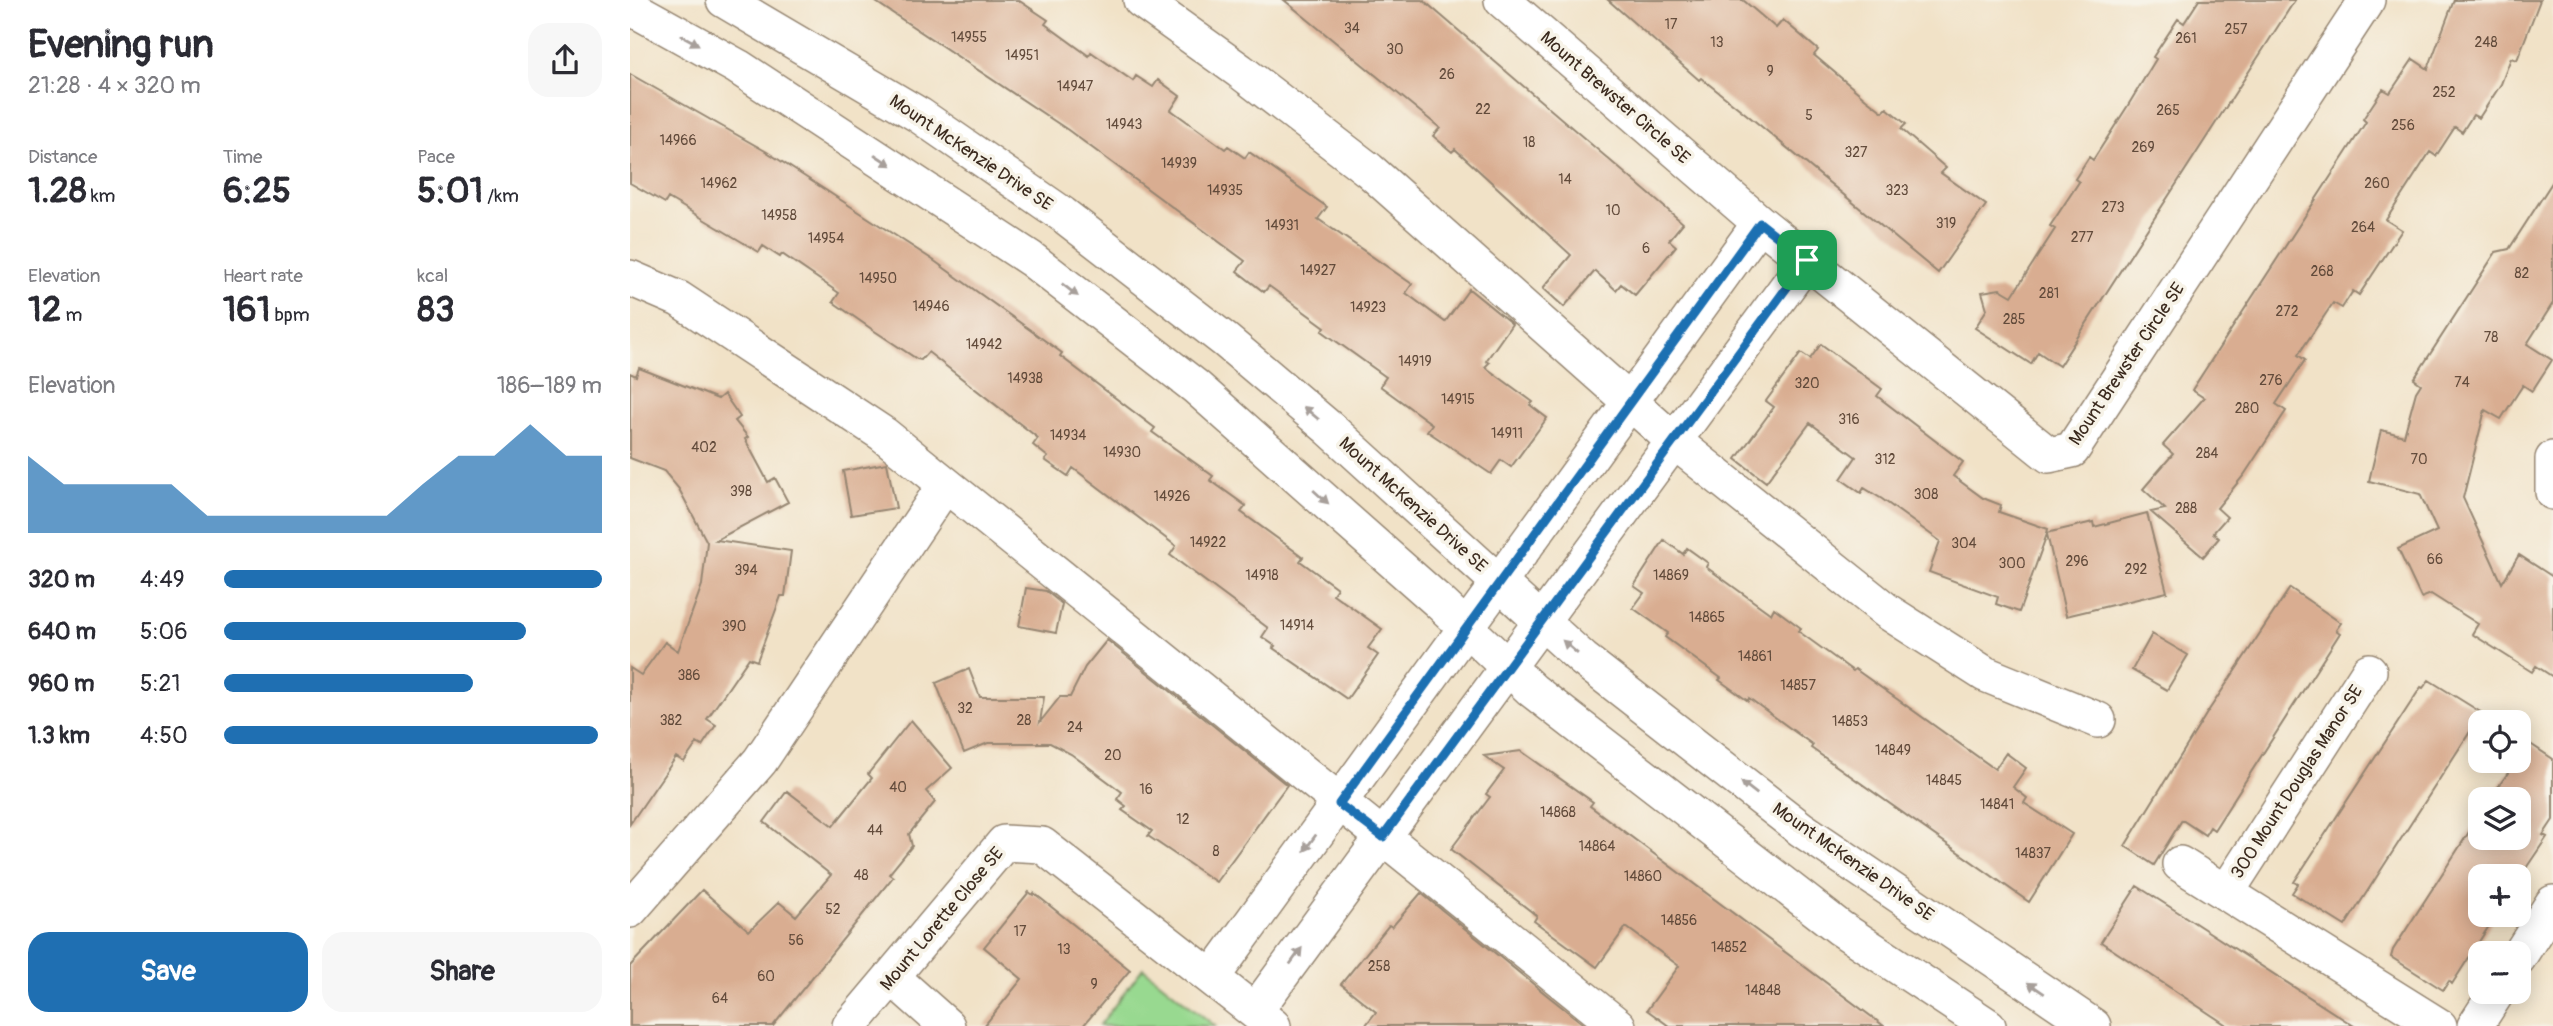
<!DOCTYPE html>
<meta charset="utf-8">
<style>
:root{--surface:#fff;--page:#f7f7f7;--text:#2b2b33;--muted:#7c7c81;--accent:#1f6fb2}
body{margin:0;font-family:Pangolin,sans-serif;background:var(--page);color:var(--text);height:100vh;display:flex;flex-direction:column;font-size:26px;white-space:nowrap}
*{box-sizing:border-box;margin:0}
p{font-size:23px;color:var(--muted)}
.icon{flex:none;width:38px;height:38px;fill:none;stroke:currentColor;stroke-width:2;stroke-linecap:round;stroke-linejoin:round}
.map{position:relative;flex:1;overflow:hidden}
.side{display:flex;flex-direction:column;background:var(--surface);width:630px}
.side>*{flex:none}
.tools{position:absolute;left:1838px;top:710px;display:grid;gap:14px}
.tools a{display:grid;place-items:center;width:63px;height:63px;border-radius:14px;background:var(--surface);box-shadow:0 4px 18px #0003;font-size:35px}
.pin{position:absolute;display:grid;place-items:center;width:60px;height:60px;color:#fff;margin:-30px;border-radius:14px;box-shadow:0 4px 10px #0006}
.round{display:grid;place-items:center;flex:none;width:74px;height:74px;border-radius:21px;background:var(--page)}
.summary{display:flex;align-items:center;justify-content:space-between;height:119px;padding:0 28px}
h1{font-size:38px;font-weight:700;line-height:52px}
.metrics{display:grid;grid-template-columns:repeat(3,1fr);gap:10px;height:119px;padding:7px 28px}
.metrics div{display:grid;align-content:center}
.metrics b{font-size:35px;font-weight:700}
.metrics small{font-size:19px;font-weight:400}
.metrics p{font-size:19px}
.chart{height:196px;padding:14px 28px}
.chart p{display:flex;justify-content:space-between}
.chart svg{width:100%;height:126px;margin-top:7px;fill:var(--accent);opacity:.7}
.button{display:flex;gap:14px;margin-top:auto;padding:14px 28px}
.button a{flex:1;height:80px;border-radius:21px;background:var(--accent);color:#fff;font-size:28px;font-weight:700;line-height:80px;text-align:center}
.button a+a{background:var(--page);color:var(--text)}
ul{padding:0 28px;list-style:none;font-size:23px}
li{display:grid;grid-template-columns:112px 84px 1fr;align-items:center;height:52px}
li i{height:18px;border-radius:9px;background:var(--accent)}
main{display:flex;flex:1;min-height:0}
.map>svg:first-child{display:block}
.green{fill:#98d990;stroke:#6a8257;stroke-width:2}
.building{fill:#d9ad91}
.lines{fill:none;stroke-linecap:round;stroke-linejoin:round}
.minor-casing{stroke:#968672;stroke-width:38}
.minor{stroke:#fff;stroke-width:35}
.oneway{fill:#a79f9a}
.route-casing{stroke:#fff;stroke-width:14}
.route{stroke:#1f6fb2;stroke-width:9}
.labels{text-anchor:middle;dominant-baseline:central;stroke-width:7;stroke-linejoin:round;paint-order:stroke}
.number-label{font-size:14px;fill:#624b3b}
.street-label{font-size:18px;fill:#3b2a1e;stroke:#f7f3e8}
</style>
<main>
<section class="side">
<div class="summary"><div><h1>Evening run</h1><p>21:28 · 4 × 320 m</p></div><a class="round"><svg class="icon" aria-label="share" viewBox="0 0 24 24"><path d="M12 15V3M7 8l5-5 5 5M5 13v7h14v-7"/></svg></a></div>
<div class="metrics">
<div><p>Distance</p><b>1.28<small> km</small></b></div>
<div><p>Time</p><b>6:25</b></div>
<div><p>Pace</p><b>5:01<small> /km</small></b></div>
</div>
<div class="metrics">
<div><p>Elevation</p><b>12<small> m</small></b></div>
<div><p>Heart rate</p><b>161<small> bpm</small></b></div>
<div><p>kcal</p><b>83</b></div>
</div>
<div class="chart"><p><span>Elevation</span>186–189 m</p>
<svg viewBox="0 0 160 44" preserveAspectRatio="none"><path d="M0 44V17L10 27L20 27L30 27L40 27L50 38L60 38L70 38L80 38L90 38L100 38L110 27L120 17L130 17L140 6L150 17L160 17V44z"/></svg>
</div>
<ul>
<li><b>320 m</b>4:49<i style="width:100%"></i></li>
<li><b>640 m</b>5:06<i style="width:80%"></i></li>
<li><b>960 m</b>5:21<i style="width:66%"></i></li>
<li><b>1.3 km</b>4:50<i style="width:99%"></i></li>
</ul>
<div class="button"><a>Save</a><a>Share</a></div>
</section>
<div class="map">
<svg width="1923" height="1026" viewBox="0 0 1923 1026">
<rect width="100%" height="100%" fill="#f7f3e8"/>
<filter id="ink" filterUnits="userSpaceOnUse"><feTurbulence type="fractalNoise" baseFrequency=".0143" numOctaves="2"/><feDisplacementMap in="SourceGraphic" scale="14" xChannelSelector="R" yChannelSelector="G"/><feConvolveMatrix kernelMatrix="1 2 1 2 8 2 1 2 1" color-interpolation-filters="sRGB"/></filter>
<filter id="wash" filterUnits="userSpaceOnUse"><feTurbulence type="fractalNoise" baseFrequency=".00686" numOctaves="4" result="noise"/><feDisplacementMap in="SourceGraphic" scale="28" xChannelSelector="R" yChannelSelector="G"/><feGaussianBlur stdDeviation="1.57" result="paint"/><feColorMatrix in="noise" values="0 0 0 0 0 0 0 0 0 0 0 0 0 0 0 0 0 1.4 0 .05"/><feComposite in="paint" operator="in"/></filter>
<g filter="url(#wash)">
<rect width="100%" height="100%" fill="#f1e2c7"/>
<path class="green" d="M513,968L585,1026H469Z"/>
<g id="blocks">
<path class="building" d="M243,0H388L418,20L415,24L459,56L461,52L503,81L506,76L523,87L528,80L550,96L541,110L595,149L598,146L615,158L619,152L697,207L688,219L782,284L776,293L815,322L839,289L882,324L856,361L859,363L855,367L903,402L900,405L917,418L881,467L871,460L861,474L797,431L802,424L750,386L756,377L692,331L695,327L639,286L634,292L607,271L615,261L438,130Z
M654,0H793L1053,223L1039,240L1046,246L1005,295L991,284L986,290L965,271L934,307L913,288L941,255L825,149L822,152L803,136L810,128Z
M978,0H1113L1146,28L1153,20L1188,50L1184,55L1236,99L1253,112L1257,108L1276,124L1271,129L1316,168L1311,173L1356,205L1308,273L1126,122L1071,78L1069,80Z
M1569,0H1665L1429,366L1408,352L1401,364L1345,328L1357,309L1352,292L1370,289L1382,296L1425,229L1420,226L1449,182L1445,179L1459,157L1463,160L1497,107L1526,59L1523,57L1548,19L1554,23Z
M1824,0H1910L1887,60L1881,58L1871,84L1849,118L1843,115L1832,132L1825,127L1806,156L1800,152L1756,220L1772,230L1729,295L1723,291L1712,308L1703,303L1668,355L1675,360L1646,404L1656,411L1614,475L1587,508L1597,517L1583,533L1589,538L1573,557L1521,512L1535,509L1513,489L1543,454L1533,445L1574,398L1562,390L1736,122L1733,119L1753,89L1760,93L1783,59L1798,69Z
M0,74L137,152L303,260L432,353L430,356L525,428L522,432L583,476L580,480L616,506L611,512L673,557L670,561L707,588L703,594L752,629L738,648L748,655L717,699L643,648L645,646L632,637L638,628L540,555L546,546L443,468L438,476L415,460L418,457L403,445L408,438L298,352L291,360L287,359L243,330L203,302L209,293L152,254L150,257L133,246L129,252L38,198L35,203L0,183Z
M1923,181V303L1897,344L1922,360L1902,391L1893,385L1871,419L1855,410L1833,498L1872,583L1889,555L1923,577V677L1906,666L1902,672L1842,634L1848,624L1801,594L1791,598L1768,549L1807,531L1790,494L1739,481L1751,430L1774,436L1786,392L1791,384L1784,379L1866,252L1879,249Z
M1191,344L1252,389L1247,396L1333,462L1323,476L1353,498L1371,505L1369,512L1418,529L1417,533L1463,522L1464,527L1517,513L1537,592L1436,616L1417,534L1389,612L1366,604L1368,597L1299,572L1310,541L1252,499L1234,488L1231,493L1211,479L1226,457L1180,423L1136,482L1106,459L1144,407L1136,401L1171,353L1180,359Z
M9,368L88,399L94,394L110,417L105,421L118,437L115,439L138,482L145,478L158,502L86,540L161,551L155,596H151L127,661L119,658L77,719L86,725L72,746L67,743L54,762L46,757L0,824V668L11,675L35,642L48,651L72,585L77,542L49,489L34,471L0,458V373L6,376Z
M257,463L266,508L221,515L213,471Z
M1034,540L1053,554L1057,548L1078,563L1076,567L1141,614L1144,608L1171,628L1168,631L1223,671L1225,669L1365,769L1376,753L1396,768L1383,787L1397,798L1394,803L1442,834L1399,902L1181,748L1183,745L1119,698L1118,701L1089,680L1091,678L1035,637L1038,633L1003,608L1014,593L1004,586Z
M396,588L416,591L432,604L426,633L389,626Z
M1660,588L1711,623L1706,630L1710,633L1584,830L1580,827L1575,835L1552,820L1524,865L1495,846L1577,713Z
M1522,634L1558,655L1537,690L1502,670Z
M477,640L657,785L586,882L518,836L522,831L492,810L496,806L487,799L492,792L441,754L420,743H358L334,753L306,683L339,669L350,697H414L410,722L430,697H440L455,667Z
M1799,680L1852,713L1715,926L1662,893L1668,884L1664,882L1791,687L1793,688Z
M281,720L322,768L296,791L305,802L279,834L282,846L259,874L263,877L143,1026H0V966L72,890L119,931L149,902L166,916L201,875L134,822L157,791L203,826L242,778L238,774Z
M1899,743L1923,759V820L1913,835L1917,837L1888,880V877H1850V915H1866L1822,984L1819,981L1813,990L1761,957L1763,950L1850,815V838H1888V800H1859Z
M891,751L963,802L960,806L1254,1026H1039L1017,1010L1049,966L996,927L967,967L904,921L907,916L821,849L860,797L856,794L874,770L854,756Z
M1507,886L1551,914L1724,1026H1598L1471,942Z
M399,892L403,895L404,893L500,970L453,1026H354L392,979L354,947Z
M791,893L918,996L956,1026H735L746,1012L711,984L759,925L762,927Z"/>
</g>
</g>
<g filter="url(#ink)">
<use href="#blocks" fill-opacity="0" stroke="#968672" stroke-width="2"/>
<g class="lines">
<g class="minor-casing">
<path id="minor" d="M94,0L289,115L432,214L596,341L700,429L953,659L1171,829L1463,1026
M511,0L610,71L739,170L1044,441L1258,612L1355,674L1468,720
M872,0L1130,223L1419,455L1442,450L1737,0
M0,7L108,67L401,259L566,387L808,601L902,690L1210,928L1358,1026
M0,278L49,299L253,434L988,1026
M1923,459V492
M1550,864L1809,1026
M1596,893L1739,671
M0,910L130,761L315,485
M1888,958L1923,903
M583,976L1130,223
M263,978L317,1026
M625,1011L1177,260
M220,1026L374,843L412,845L643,1026
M1845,1026L1867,992"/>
</g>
<use href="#minor" class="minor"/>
</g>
<defs><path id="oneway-solid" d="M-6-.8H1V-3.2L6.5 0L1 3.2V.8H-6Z" transform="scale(1.75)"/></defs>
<g class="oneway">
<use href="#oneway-solid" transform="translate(60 40) rotate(29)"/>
<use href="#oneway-solid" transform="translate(253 160) rotate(33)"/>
<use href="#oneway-solid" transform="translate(440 290) rotate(38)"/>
<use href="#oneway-solid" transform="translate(681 413) rotate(-140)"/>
<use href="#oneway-solid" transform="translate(691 497) rotate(42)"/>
<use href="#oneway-solid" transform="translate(940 647) rotate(-139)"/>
<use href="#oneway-solid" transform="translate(1119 788) rotate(-142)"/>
<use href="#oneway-solid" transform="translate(680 843) rotate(126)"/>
<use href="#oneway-solid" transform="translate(666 956) rotate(-54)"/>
<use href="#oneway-solid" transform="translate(1406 988) rotate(-146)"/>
</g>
</g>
<g class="lines" filter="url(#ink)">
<g class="route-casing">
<path id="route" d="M1130,223L1177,260L753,837L709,804Z"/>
</g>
<use href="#route" class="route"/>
</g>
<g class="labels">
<g class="number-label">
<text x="1041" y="24">17</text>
<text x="722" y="28">34</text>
<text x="1606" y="29">257</text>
<text x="339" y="37">14955</text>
<text x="1556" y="38">261</text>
<text x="1087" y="42">13</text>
<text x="1856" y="42">248</text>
<text x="765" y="49">30</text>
<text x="392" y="55">14951</text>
<text x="1140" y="71">9</text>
<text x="817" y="74">26</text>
<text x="445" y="86">14947</text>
<text x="1814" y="92">252</text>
<text x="853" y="109">22</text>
<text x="1538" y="110">265</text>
<text x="1179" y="115">5</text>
<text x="494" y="124">14943</text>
<text x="1773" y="125">256</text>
<text x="48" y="140">14966</text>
<text x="899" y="142">18</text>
<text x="1513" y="147">269</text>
<text x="1226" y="152">327</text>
<text x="549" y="163">14939</text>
<text x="935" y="179">14</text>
<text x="89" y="183">14962</text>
<text x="1747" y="183">260</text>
<text x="595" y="190">14935</text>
<text x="1267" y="190">323</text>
<text x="1483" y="207">273</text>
<text x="983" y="210">10</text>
<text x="149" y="215">14958</text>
<text x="1316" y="223">319</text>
<text x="652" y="225">14931</text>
<text x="1733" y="227">264</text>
<text x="1452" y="237">277</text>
<text x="196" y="238">14954</text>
<text x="1016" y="248">6</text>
<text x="688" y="270">14927</text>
<text x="1692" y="271">268</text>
<text x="1892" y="273">82</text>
<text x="248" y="278">14950</text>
<text x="1419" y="293">281</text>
<text x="301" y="306">14946</text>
<text x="738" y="307">14923</text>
<text x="1657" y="311">272</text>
<text x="1384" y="319">285</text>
<text x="1861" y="337">78</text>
<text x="354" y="344">14942</text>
<text x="785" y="361">14919</text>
<text x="395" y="378">14938</text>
<text x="1641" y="380">276</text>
<text x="1832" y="382">74</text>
<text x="1177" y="383">320</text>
<text x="828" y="399">14915</text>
<text x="1617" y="408">280</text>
<text x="1219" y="419">316</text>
<text x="877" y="433">14911</text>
<text x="438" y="435">14934</text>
<text x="74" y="447">402</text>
<text x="492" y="452">14930</text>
<text x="1577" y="453">284</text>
<text x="1255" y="459">312</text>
<text x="1789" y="459">70</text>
<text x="111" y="491">398</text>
<text x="1296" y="494">308</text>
<text x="542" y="496">14926</text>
<text x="1556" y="508">288</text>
<text x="578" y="542">14922</text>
<text x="1334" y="543">304</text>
<text x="1805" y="559">66</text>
<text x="1447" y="561">296</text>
<text x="1382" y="563">300</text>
<text x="1506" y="569">292</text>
<text x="116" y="570">394</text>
<text x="632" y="575">14918</text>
<text x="1041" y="575">14869</text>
<text x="1077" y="617">14865</text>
<text x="667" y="625">14914</text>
<text x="104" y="626">390</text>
<text x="1125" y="656">14861</text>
<text x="59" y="675">386</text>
<text x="1168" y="685">14857</text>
<text x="335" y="708">32</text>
<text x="41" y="720">382</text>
<text x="394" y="720">28</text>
<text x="1220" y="721">14853</text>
<text x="445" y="727">24</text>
<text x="1263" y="750">14849</text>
<text x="483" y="755">20</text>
<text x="1314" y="780">14845</text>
<text x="268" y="787">40</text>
<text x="516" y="789">16</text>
<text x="1367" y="804">14841</text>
<text x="928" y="812">14868</text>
<text x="553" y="819">12</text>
<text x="245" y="830">44</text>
<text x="967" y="846">14864</text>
<text x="586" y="851">8</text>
<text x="1403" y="853">14837</text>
<text x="231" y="875">48</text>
<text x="1013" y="876">14860</text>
<text x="203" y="909">52</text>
<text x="1049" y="920">14856</text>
<text x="390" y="931">17</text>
<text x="166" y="940">56</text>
<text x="1099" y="947">14852</text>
<text x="434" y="949">13</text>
<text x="749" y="966">258</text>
<text x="136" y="976">60</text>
<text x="464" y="984">9</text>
<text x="1133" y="990">14848</text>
<text x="90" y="998">64</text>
</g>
<g class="street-label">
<text transform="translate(985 98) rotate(41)">Mount Brewster Circle SE</text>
<text transform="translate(341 153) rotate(34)">Mount McKenzie Drive SE</text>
<text transform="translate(1497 364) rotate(-56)">Mount Brewster Circle SE</text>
<text transform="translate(783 505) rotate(42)">Mount McKenzie Drive SE</text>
<text transform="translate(1667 782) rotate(-57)">300 Mount Douglas Manor SE</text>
<text transform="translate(1223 862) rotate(35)">Mount McKenzie Drive SE</text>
<text transform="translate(312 919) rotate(-50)">Mount Lorette Close SE</text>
</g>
</g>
</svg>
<div class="tools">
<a><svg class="icon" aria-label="locate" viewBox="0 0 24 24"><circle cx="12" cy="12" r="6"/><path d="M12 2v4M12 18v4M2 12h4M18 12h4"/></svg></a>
<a><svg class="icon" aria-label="layers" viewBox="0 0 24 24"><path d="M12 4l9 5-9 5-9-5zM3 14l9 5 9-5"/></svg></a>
<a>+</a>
<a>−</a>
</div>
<div class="pin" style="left:1177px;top:260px;background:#1e9e55"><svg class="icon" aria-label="arrive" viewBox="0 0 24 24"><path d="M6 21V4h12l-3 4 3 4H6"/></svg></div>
</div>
</main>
